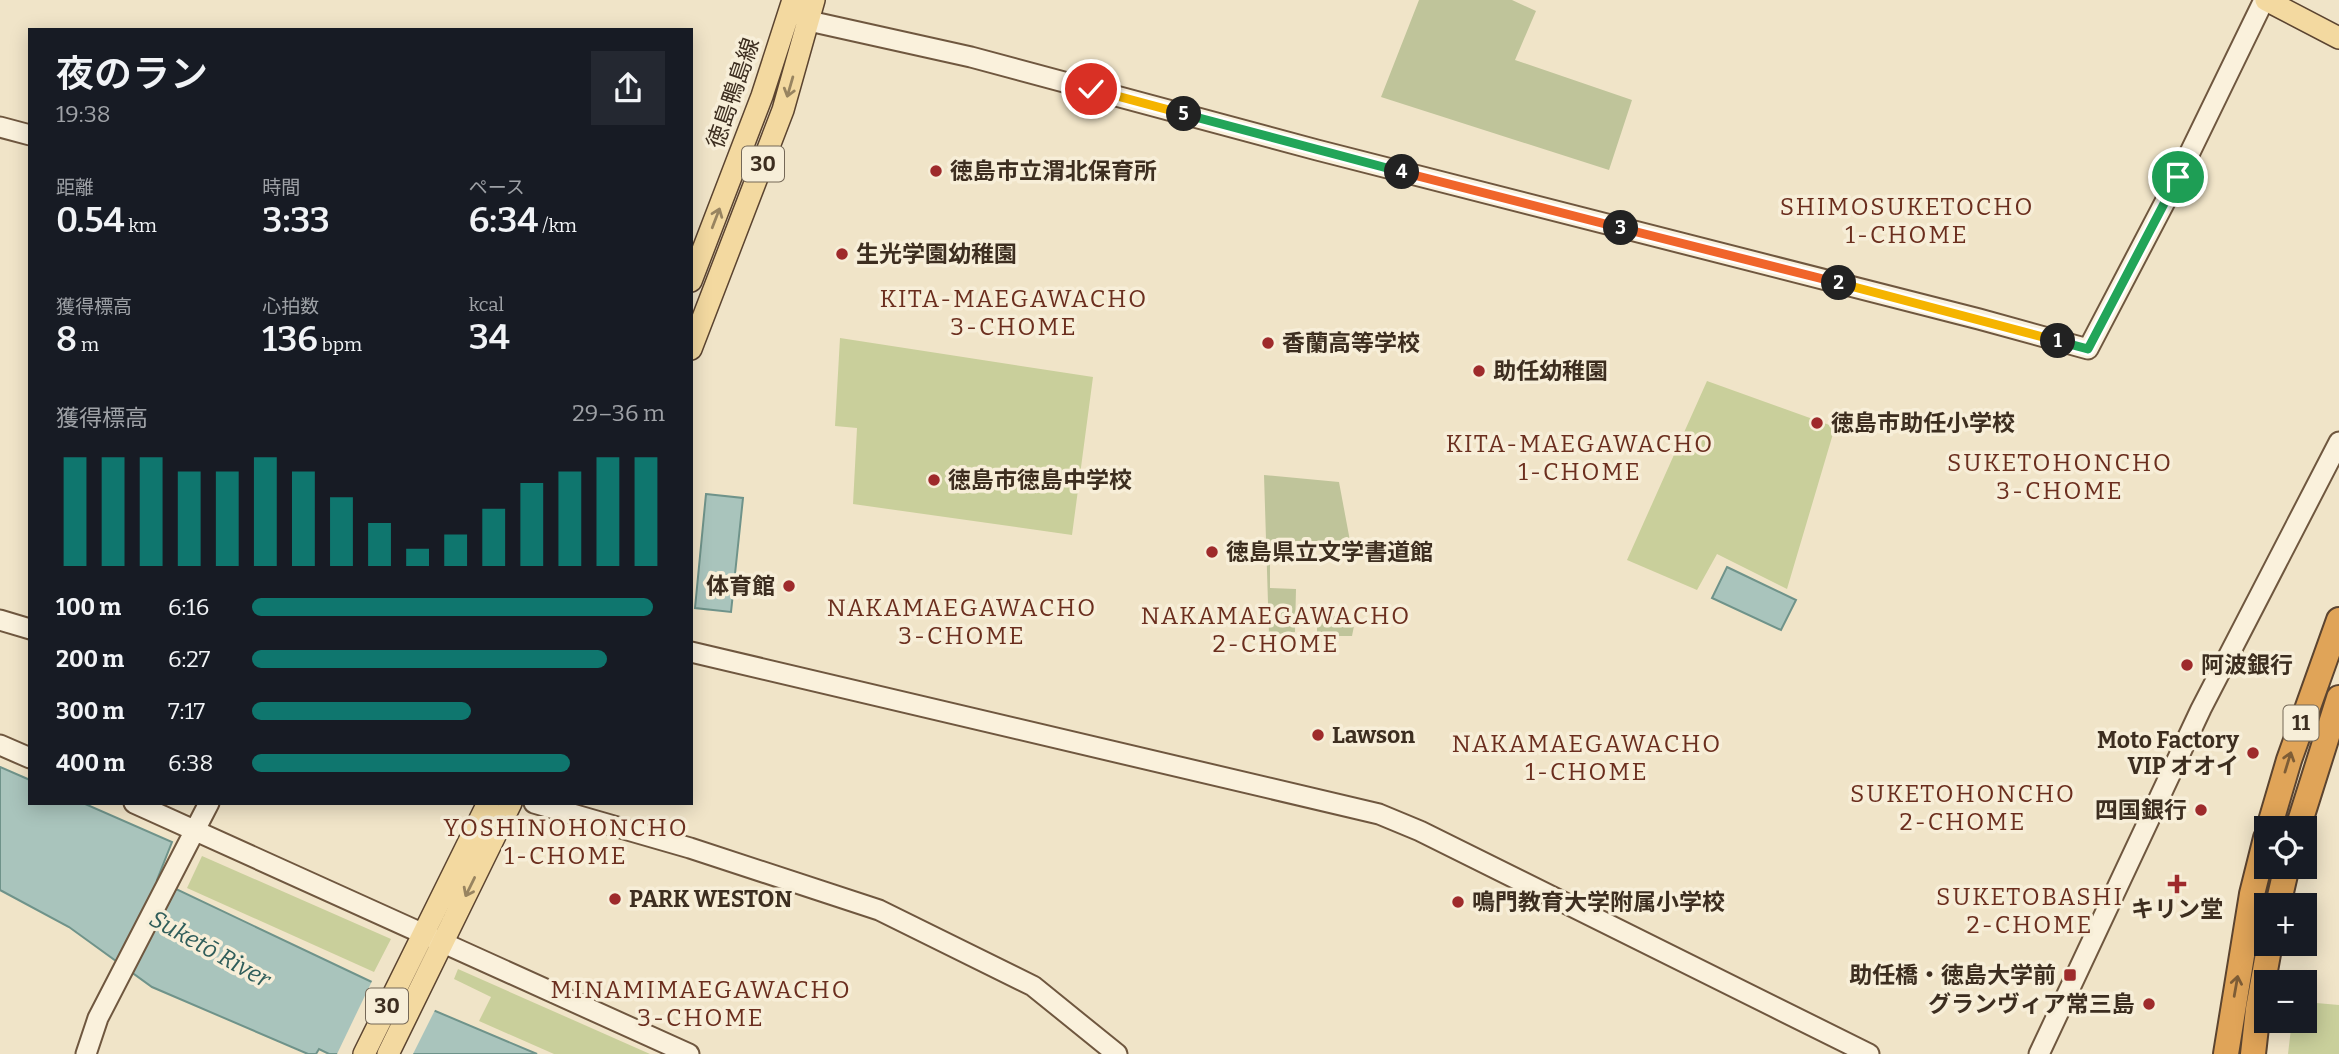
<!DOCTYPE html>
<html lang="ja">
<meta charset="utf-8">
<style>
:root{--surface:#171b24;--page:#242831;--text:#f1f3f6;--muted:#9ea1a6;--accent:#0f766e}
body{margin:0;font-family:Bitter,"Noto Sans JP",serif;background:var(--page);color:var(--text);height:100vh;display:flex;flex-direction:column;font-size:26px;white-space:nowrap}
*{box-sizing:border-box;margin:0}
p{font-size:23px;color:var(--muted)}
.icon{flex:none;width:38px;height:38px;fill:none;stroke:currentColor;stroke-width:2;stroke-linecap:round;stroke-linejoin:round}
.map{position:relative;flex:1;overflow:hidden}
.drawer{position:absolute;left:28px;top:28px;width:665px;height:777px;display:flex;flex-direction:column;background:var(--surface);border-radius:0px;box-shadow:0 4px 18px #0003}
.drawer>*{flex:none}
.buttons{position:absolute;left:2254px;top:816px;display:grid;gap:14px}
.buttons a{display:grid;place-items:center;width:63px;height:63px;border-radius:0px;background:var(--surface);box-shadow:0 4px 18px #0003;font-size:35px}
.pin{position:absolute;display:grid;place-items:center;width:60px;height:60px;color:#fff;margin:-30px;border:4px solid #fff;border-radius:50%;box-shadow:0 2px 7px #0007}
.km{position:absolute;width:35px;height:35px;margin:-18px;border-radius:50%;background:#222;color:#fff;font-size:19px;line-height:35px;text-align:center}
.round{display:grid;place-items:center;flex:none;width:74px;height:74px;border-radius:0px;background:var(--page)}
.overview{display:flex;align-items:center;justify-content:space-between;height:119px;padding:0 28px}
h1{font-size:38px;font-weight:600;line-height:52px}
.metrics{display:grid;grid-template-columns:repeat(3,1fr);gap:10px;height:119px;padding:7px 28px}
.metrics div{display:grid;align-content:center}
.metrics b{font-size:35px;font-weight:600}
.metrics small{font-size:19px;font-weight:400}
.metrics p{font-size:19px}
.chart{height:196px;padding:14px 28px}
.chart p{display:flex;justify-content:space-between}
.chart svg{width:100%;height:126px;margin-top:7px;stroke:var(--accent);stroke-width:6}
ul{padding:0 28px;list-style:none;font-size:23px}
li{display:grid;grid-template-columns:112px 84px 1fr;align-items:center;height:52px}
li i{height:18px;border-radius:9px;background:var(--accent)}
.map>svg:first-child{display:block}
.green{fill:#c9cf9b}
.cemetery{fill:#bfc49a}
.water{fill:#a9c4bc;stroke:#6f938a;stroke-width:2}
.pier{fill:#f0e4c8}
.lines{fill:none;stroke-linecap:round;stroke-linejoin:round}
.secondary-casing{stroke:#6f573f;stroke-width:23}
.primary-casing{stroke:#5b4430;stroke-width:24}
.highway-casing{stroke:#5b4430;stroke-width:28}
.secondary{stroke:#faf1dc;stroke-width:19}
.primary{stroke:#f3d9a0;stroke-width:21}
.highway{stroke:#e0a458;stroke-width:24}
.oneway{stroke:#988460}
.oneway2{stroke:#7e5d36}
.split-1-casing{stroke:#fff;stroke-width:14}
.split-2-casing{stroke:#fff;stroke-width:14}
.split-3-casing{stroke:#fff;stroke-width:14}
.split-4-casing{stroke:#fff;stroke-width:14}
.split-5-casing{stroke:#fff;stroke-width:14}
.split-6-casing{stroke:#fff;stroke-width:14}
.split-1{stroke:#22a559;stroke-width:9}
.split-2{stroke:#f5b400;stroke-width:9}
.split-3{stroke:#f0652b;stroke-width:9}
.split-4{stroke:#f0652b;stroke-width:9}
.split-5{stroke:#22a559;stroke-width:9}
.split-6{stroke:#f5b400;stroke-width:9}
.poi-dot{fill:#9e2a2b;stroke:#f7eed8;stroke-width:2.5}
.labels{text-anchor:middle;dominant-baseline:central;stroke-width:7;stroke-linejoin:round;paint-order:stroke}
.shield{fill:#f7eed8;stroke:#756857;stroke-width:2}
.shield-label{font-size:21px;font-weight:bold;fill:#3d2e20}
.street-label{font-size:23px;fill:#3d2e20;stroke:#f7eed8}
.poi-label{font-size:23px;font-weight:bold;fill:#3d2e20;stroke:#f7eed8;text-anchor:start}
.neighbourhood-label{font-size:24px;letter-spacing:2px;fill:#6b2e1e;stroke:#f7eed8}
.water-label{font-size:24px;font-style:italic;fill:#2f5d5a;stroke:#f7eed8}
</style>
<div class="map">
<svg width="2339" height="1054" viewBox="0 0 2339 1054">
<rect width="100%" height="100%" fill="#f0e4c8"/>
<path class="green" d="M840,338L1093,377L1072,535L853,504L857,428L835,426Z
M1707,381L1835,427L1787,589L1717,554L1697,590L1627,560Z
M202,856L391,939L374,972L187,888Z
M458,969L650,1054H554L479,1021L491,997L454,979Z
M2305,1002L2339,1005V1054H2288L2292,1020H2305Z"/>
<path class="cemetery" d="M1419,0H1512L1536,11L1515,60L1632,100L1609,170L1381,97Z
M1264,475L1339,482L1350,541L1303,542L1302,557H1270V588L1296,589L1295,632L1269,635Z
M1326,616H1352L1355,621L1352,636H1317V623Z"/>
<path class="water" d="M706,494L743,498L731,612L695,608Z
M1727,567L1796,600L1781,630L1712,598Z
M0,767L30,780V803H83L172,842L157,880L414,1002L537,1054H329L319,1049L316,1054H308L152,987L69,927L0,890Z"/>
<path class="pier" d="M373,979L436,1008L413,1054H337Z"/>
<g class="lines">
<g class="secondary-casing">
<path id="secondary" d="M798,9L809,21L971,57L1317,150L1979,319L2088,349L2178,177L2264,0
M0,127L30,135
M0,620L30,629
M691,652L1379,814L1420,831L1869,1054
M0,745L30,758
M134,803L689,1054
M534,803L690,848L879,910L1033,986L1117,1054
M86,1054L98,1018L209,803
M2039,1054L2201,709L2339,442"/>
</g>
<g class="primary-casing">
<path id="primary" d="M2266,0L2339,38
M691,281L762,96L793,0
M691,349L783,110L814,0
M364,1054L488,803
M388,1054L511,803"/>
</g>
<g class="highway-casing">
<path id="highway" d="M2269,828L2289,760L2339,620
M2298,828L2339,698
M2278,905L2287,866
M2226,1054L2252,894L2266,838
M2253,1054L2258,1009L2270,943"/>
</g>
<use href="#secondary" class="secondary"/>
<use href="#primary" class="primary"/>
<use href="#highway" class="highway"/>
</g>
<defs><path id="oneway-shaft" d="M-6 0H5M1.5-3L5.5 0L1.5 3" fill="none" stroke-width="1.6" stroke-linecap="round" stroke-linejoin="round" transform="scale(1.75)"/></defs>
<g class="oneway">
<use href="#oneway-shaft" transform="translate(790 87) rotate(106)"/>
<use href="#oneway-shaft" transform="translate(716 218) rotate(-69)"/>
<use href="#oneway-shaft" transform="translate(470 887) rotate(116)"/>
</g>
<g class="oneway2">
<use href="#oneway-shaft" transform="translate(2288 762) rotate(-73)"/>
<use href="#oneway-shaft" transform="translate(2236 986) rotate(-80)"/>
</g>
<g class="lines">
<g class="split-1-casing">
<path id="split-1" d="M2058,341L2088,349L2178,177"/>
</g>
<g class="split-2-casing">
<path id="split-2" d="M1839,283L2058,341"/>
</g>
<g class="split-3-casing">
<path id="split-3" d="M1621,228L1839,283"/>
</g>
<g class="split-4-casing">
<path id="split-4" d="M1402,172L1621,228"/>
</g>
<g class="split-5-casing">
<path id="split-5" d="M1184,114L1402,172"/>
</g>
<g class="split-6-casing">
<path id="split-6" d="M1091,89L1184,114"/>
</g>
<use href="#split-1" class="split-1"/>
<use href="#split-2" class="split-2"/>
<use href="#split-3" class="split-3"/>
<use href="#split-4" class="split-4"/>
<use href="#split-5" class="split-5"/>
<use href="#split-6" class="split-6"/>
</g>
<g class="poi-dot">
<circle cx="936" cy="171" r="7"/>
<circle cx="842" cy="254" r="7"/>
<circle cx="1268" cy="343" r="7"/>
<circle cx="1479" cy="371" r="7"/>
<circle cx="1817" cy="423" r="7"/>
<circle cx="934" cy="480" r="7"/>
<circle cx="1212" cy="552" r="7"/>
<circle cx="789" cy="586" r="7"/>
<circle cx="2187" cy="665" r="7"/>
<circle cx="1318" cy="735" r="7"/>
<circle cx="2253" cy="753" r="7"/>
<circle cx="2201" cy="810" r="7"/>
<path d="M2173.5 873.5h7v7h7v7h-7v7h-7v-7h-7v-7h7z"/>
<circle cx="615" cy="899" r="7"/>
<circle cx="1458" cy="902" r="7"/>
<rect x="2063" y="968" width="14" height="14" rx="3.5"/>
<circle cx="2149" cy="1004" r="7"/>
</g>
<g class="labels">
<g class="shield">
<rect x="742" y="146.5" width="42" height="35" rx="5"/>
<rect x="2283.5" y="705.5" width="35" height="35" rx="5"/>
<rect x="366" y="988.5" width="42" height="35" rx="5"/>
</g>
<g class="shield-label">
<text x="763" y="164">30</text>
<text x="2301" y="723">11</text>
<text x="387" y="1006">30</text>
</g>
<g class="street-label">
<text transform="translate(733 93) rotate(-71)">徳島鴨島線</text>
</g>
<g class="poi-label">
<text x="950" y="171">徳島市立渭北保育所</text>
<text x="856" y="254">生光学園幼稚園</text>
<text x="1282" y="343">香蘭高等学校</text>
<text x="1493" y="371">助任幼稚園</text>
<text x="1831" y="423">徳島市助任小学校</text>
<text x="948" y="480">徳島市徳島中学校</text>
<text x="1226" y="552">徳島県立文学書道館</text>
<text x="775" y="586" text-anchor="end">体育館</text>
<text x="2201" y="665">阿波銀行</text>
<text x="1332" y="735">Lawson</text>
<text x="2239" y="740" text-anchor="end">Moto Factory<tspan x="2239" dy="26">VIP オオイ</tspan></text>
<text x="2187" y="810" text-anchor="end">四国銀行</text>
<text x="629" y="899">PARK WESTON</text>
<text x="1472" y="902">鳴門教育大学附属小学校</text>
<text x="2177" y="909" text-anchor="middle">キリン堂</text>
<text x="2056" y="975" text-anchor="end">助任橋・徳島大学前</text>
<text x="2135" y="1004" text-anchor="end">グランヴィア常三島</text>
</g>
<g class="neighbourhood-label">
<text x="1907" y="207">SHIMOSUKETOCHO<tspan x="1907" dy="28">1-CHOME</tspan></text>
<text x="1014" y="299">KITA-MAEGAWACHO<tspan x="1014" dy="28">3-CHOME</tspan></text>
<text x="1580" y="444">KITA-MAEGAWACHO<tspan x="1580" dy="28">1-CHOME</tspan></text>
<text x="2060" y="463">SUKETOHONCHO<tspan x="2060" dy="28">3-CHOME</tspan></text>
<text x="962" y="608">NAKAMAEGAWACHO<tspan x="962" dy="28">3-CHOME</tspan></text>
<text x="1276" y="616">NAKAMAEGAWACHO<tspan x="1276" dy="28">2-CHOME</tspan></text>
<text x="1587" y="744">NAKAMAEGAWACHO<tspan x="1587" dy="28">1-CHOME</tspan></text>
<text x="1963" y="794">SUKETOHONCHO<tspan x="1963" dy="28">2-CHOME</tspan></text>
<text x="566" y="828">YOSHINOHONCHO<tspan x="566" dy="28">1-CHOME</tspan></text>
<text x="2030" y="897">SUKETOBASHI<tspan x="2030" dy="28">2-CHOME</tspan></text>
<text x="701" y="990">MINAMIMAEGAWACHO<tspan x="701" dy="28">3-CHOME</tspan></text>
</g>
<g class="water-label">
<text transform="translate(210 949) rotate(29)">Suketō River</text>
</g>
</g>
</svg>
<div class="buttons">
<a><svg class="icon" aria-label="locate" viewBox="0 0 24 24"><circle cx="12" cy="12" r="6"/><path d="M12 2v4M12 18v4M2 12h4M18 12h4"/></svg></a>
<a>+</a>
<a>−</a>
</div>
<div class="pin" style="left:2178px;top:177px;background:#1e9e55"><svg class="icon" aria-label="arrive" viewBox="0 0 24 24"><path d="M6 21V4h12l-3 4 3 4H6"/></svg></div>
<div class="pin" style="left:1091px;top:89px;background:#d93025"><svg class="icon" aria-label="check" viewBox="0 0 24 24"><path d="M5 12l5 5 9-10"/></svg></div>
<b class="km" style="left:2058px;top:341px">1</b>
<b class="km" style="left:1839px;top:283px">2</b>
<b class="km" style="left:1621px;top:228px">3</b>
<b class="km" style="left:1402px;top:172px">4</b>
<b class="km" style="left:1184px;top:114px">5</b>
<section class="drawer">
<div class="overview"><div><h1>夜のラン</h1><p>19:38</p></div><a class="round"><svg class="icon" aria-label="share" viewBox="0 0 24 24"><path d="M12 15V3M7 8l5-5 5 5M5 13v7h14v-7"/></svg></a></div>
<div class="metrics">
<div><p>距離</p><b>0.54<small> km</small></b></div>
<div><p>時間</p><b>3:33</b></div>
<div><p>ペース</p><b>6:34<small> /km</small></b></div>
</div>
<div class="metrics">
<div><p>獲得標高</p><b>8<small> m</small></b></div>
<div><p>心拍数</p><b>136<small> bpm</small></b></div>
<div><p>kcal</p><b>34</b></div>
</div>
<div class="chart"><p><span>獲得標高</span>29–36 m</p>
<svg viewBox="0 0 160 44" preserveAspectRatio="none"><path d="M5 44V6M15 44V6M25 44V6M35 44V11M45 44V11M55 44V6M65 44V11M75 44V20M85 44V29M95 44V38M105 44V33M115 44V24M125 44V15M135 44V11M145 44V6M155 44V6"/></svg>
</div>
<ul>
<li><b>100 m</b>6:16<i style="width:97%"></i></li>
<li><b>200 m</b>6:27<i style="width:86%"></i></li>
<li><b>300 m</b>7:17<i style="width:53%"></i></li>
<li><b>400 m</b>6:38<i style="width:77%"></i></li>
</ul>
</section>
</div>
